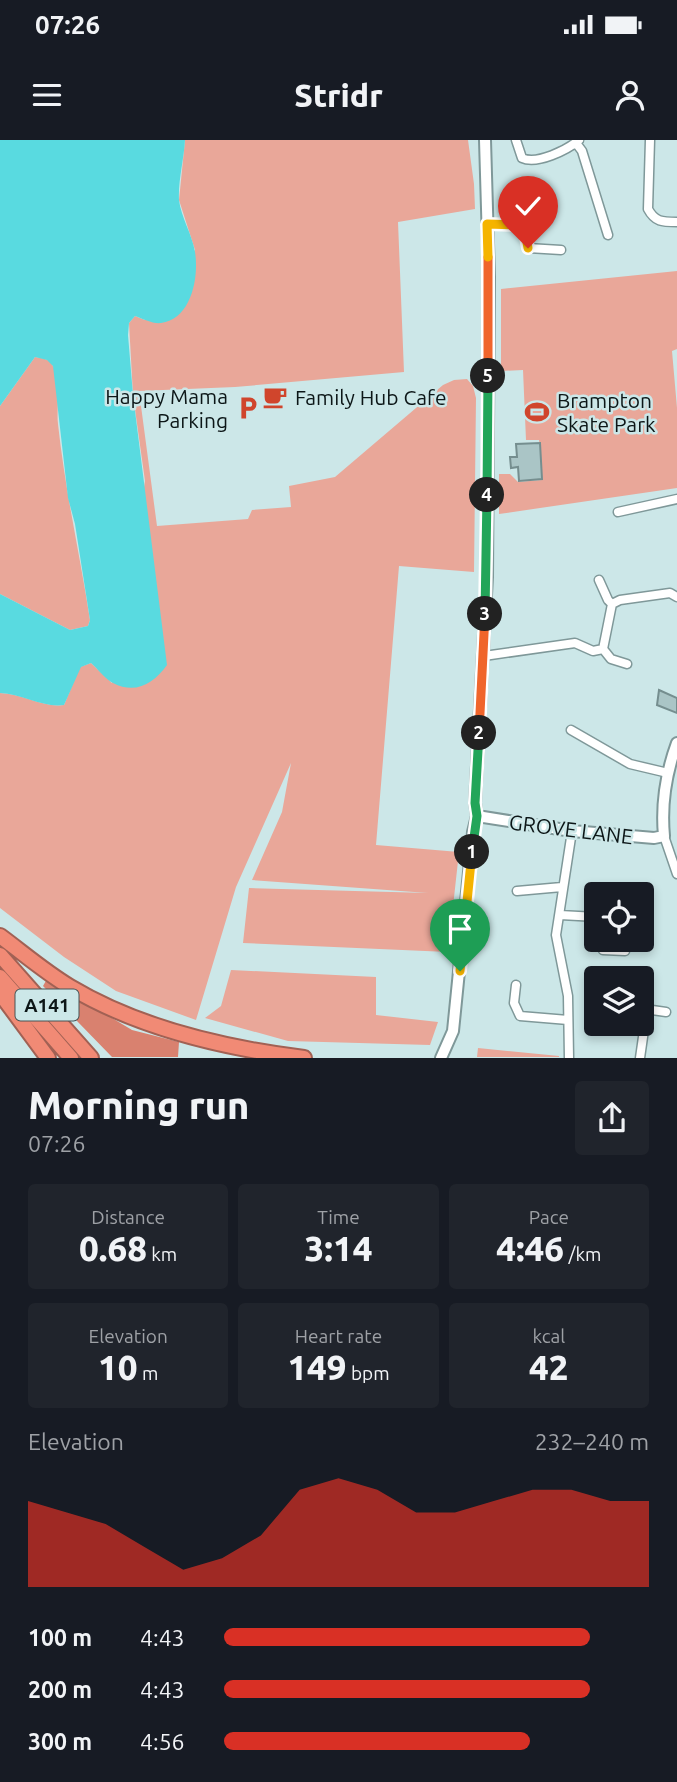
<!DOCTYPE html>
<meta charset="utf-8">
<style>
:root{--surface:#171b24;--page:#20242c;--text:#f1f3f6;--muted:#9ea1a6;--accent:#d93025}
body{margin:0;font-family:Ubuntu,sans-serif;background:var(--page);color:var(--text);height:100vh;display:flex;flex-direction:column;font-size:26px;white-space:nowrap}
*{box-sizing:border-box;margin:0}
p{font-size:23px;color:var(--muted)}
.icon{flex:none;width:38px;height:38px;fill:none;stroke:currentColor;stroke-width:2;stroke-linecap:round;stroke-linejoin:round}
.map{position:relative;height:918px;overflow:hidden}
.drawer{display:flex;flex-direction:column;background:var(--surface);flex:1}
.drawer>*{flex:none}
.tools{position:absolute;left:584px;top:742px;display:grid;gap:14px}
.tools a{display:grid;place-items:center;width:70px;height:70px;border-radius:7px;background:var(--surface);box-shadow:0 4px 10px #0003;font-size:35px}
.pin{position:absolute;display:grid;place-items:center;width:60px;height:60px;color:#fff;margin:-72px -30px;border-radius:50% 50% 50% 0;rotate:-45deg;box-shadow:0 0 7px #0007}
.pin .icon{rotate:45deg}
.km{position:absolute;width:35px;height:35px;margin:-18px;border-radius:50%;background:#222;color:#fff;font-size:19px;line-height:35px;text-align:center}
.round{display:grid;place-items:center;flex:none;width:74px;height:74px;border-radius:7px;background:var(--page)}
.summary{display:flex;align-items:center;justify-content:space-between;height:119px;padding:0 28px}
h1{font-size:38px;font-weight:800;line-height:52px}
.figures{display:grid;grid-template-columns:repeat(3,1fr);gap:10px;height:119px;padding:7px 28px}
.figures div{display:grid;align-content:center;border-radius:7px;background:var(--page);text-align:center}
.figures b{font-size:35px;font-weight:800}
.figures small{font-size:19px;font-weight:400}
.figures p{font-size:19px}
.chart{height:196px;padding:14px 28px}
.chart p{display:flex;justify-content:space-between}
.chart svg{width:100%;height:126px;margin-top:7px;fill:var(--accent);opacity:.7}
ul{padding:0 28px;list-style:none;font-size:23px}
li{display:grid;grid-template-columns:112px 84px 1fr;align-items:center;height:52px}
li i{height:18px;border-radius:9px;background:var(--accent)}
.status{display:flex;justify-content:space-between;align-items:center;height:49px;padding:0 35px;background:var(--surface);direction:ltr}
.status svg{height:19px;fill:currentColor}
header{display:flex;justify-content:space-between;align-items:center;height:91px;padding:0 28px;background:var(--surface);font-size:32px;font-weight:800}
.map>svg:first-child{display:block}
.green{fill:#e9a799}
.forest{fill:#d9816f}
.water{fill:#59dae0}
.building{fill:#aac5c6;stroke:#758e8f;stroke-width:2}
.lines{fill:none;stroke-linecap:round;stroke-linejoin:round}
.street-casing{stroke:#7f9899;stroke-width:11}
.secondary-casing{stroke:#7f9899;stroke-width:14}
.highway-casing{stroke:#a16154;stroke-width:18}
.street{stroke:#fff;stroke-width:8}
.secondary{stroke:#fff;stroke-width:10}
.highway{stroke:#f18a75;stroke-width:14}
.split-1-casing{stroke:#fff;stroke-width:14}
.split-2-casing{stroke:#fff;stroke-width:14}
.split-3-casing{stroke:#fff;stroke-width:14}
.split-4-casing{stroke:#fff;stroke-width:14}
.split-5-casing{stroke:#fff;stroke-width:14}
.split-6-casing{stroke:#fff;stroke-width:14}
.split-7-casing{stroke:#fff;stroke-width:14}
.split-1{stroke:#f5b400;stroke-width:9}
.split-2{stroke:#22a559;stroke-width:9}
.split-3{stroke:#f0652b;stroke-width:9}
.split-4{stroke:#22a559;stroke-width:9}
.split-5{stroke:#22a559;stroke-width:9}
.split-6{stroke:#f0652b;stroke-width:9}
.split-7{stroke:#f5b400;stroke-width:9}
.labels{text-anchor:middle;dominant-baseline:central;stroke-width:5;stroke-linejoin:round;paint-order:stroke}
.shield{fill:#cce7e8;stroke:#465556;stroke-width:2}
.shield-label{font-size:19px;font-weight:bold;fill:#0c1617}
.poi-label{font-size:21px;fill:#0c1617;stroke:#cce7e8;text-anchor:start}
.street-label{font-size:21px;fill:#0c1617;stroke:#cce7e8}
</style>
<div class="status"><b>07:26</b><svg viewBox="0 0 49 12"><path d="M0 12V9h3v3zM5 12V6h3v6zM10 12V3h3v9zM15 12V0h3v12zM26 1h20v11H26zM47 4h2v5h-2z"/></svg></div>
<header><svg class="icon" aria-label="menu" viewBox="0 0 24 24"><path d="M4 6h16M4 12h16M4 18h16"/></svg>Stridr<svg class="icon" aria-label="person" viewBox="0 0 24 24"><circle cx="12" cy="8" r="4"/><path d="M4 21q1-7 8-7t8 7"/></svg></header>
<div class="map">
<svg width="677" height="918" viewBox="0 0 677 918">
<rect width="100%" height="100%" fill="#cce7e8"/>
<path class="green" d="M185,0H468L474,44L475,69L398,82L404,232L235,247L139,251L157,386L248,379L252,370L291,367L289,346L335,337L443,245L454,240L467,239L473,246L476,258L474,432L399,426L376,705L459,712L448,812L243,803L249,748L428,753L252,740L282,672L291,623L236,747L196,880L116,851L64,817L0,768V553C23,554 44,568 64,565L80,527L91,523L112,543L145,341L133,255L129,183L135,176L145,180L195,110L179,60Z
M677,131V209L672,211L677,268V348L499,374V334H510L518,342L542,340L539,300H526L523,230L501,231V149Z
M35,217C42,218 50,219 53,226C62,241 56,268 58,284C65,350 80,415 90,480L88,486L70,490L0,454V266Z
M231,830L376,837V875L438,882L430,905L288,901L205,878L221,866Z
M478,908L559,916V917H477Z"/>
<path class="forest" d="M47,839L132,890L179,902L178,917H112L43,846Z"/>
<path class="water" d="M0,0H185C184,19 178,41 179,60C181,77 192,94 195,112C199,136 192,179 161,183C153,184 143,179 135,176L129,183L128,195L133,255L167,525C154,543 136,555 113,543C105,539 98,529 91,523L81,527L64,565C43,568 22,554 0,553V454L70,490L88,486L90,480L75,384L68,358L53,226L47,220L35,217L0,266Z"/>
<path class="building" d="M540,303L542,339L519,341L518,327L511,328L510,317H517L516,304Z
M659,550L677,558V573L657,565Z"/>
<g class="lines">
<g class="street-casing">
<path id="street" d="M516,0L522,18C537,25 567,10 579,0
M650,0L648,69C655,82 662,82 677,82
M576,3L582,11L608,95
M487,84L514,85L525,92L528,108L561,110
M618,372L677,359
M599,440L608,460L612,464
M603,509L611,519L627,524
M484,516L575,503L593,511L603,509L612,464L620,460L670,453L677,457
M571,590L630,624L668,633
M664,696L677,734
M517,751L562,747
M560,775L597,777
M603,800V810L625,811
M516,845L514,863L520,876L568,880
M645,869L666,872
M569,918L568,856L556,795L572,691
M640,918L647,869"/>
</g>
<g class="secondary-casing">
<path id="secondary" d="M477,676L572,691L654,698L664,696C661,664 666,633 677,603
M441,918L453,891L473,692L477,676L475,663L487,437L489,137L485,0"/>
</g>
<g class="highway-casing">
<path id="highway" d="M0,796C23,813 45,832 70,847C140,889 224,908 304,918
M0,815L91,918
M0,837L71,918
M0,853L48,918"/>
</g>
<use href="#street" class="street"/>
<use href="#secondary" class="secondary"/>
<use href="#highway" class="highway"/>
</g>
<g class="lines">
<g class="split-1-casing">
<path id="split-1" d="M460,831L472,712"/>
</g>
<g class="split-2-casing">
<path id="split-2" d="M472,712L477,676L475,663L479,593"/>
</g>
<g class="split-3-casing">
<path id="split-3" d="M479,593L485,474"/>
</g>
<g class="split-4-casing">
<path id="split-4" d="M485,474L487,355"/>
</g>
<g class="split-5-casing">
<path id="split-5" d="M487,355L488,236"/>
</g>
<g class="split-6-casing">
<path id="split-6" d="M488,236V117"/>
</g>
<g class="split-7-casing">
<path id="split-7" d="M488,117L487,84L514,85L525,92L528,108"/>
</g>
<use href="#split-1" class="split-1"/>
<use href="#split-2" class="split-2"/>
<use href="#split-3" class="split-3"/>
<use href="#split-4" class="split-4"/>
<use href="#split-5" class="split-5"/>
<use href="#split-6" class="split-6"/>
<use href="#split-7" class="split-7"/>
</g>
<defs>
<g id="cafe-bare" transform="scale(1.89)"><path d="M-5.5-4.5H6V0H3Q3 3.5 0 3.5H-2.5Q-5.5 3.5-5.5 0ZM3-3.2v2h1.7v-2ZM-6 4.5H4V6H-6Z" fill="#d0452c" stroke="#cce7e8" stroke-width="2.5" paint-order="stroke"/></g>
<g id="parking-bare" transform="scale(1.89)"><path d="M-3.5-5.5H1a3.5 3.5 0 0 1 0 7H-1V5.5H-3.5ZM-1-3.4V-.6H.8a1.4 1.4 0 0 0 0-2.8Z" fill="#d0452c" stroke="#cce7e8" stroke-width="2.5" paint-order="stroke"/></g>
<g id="stadium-bare" transform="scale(1.89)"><path d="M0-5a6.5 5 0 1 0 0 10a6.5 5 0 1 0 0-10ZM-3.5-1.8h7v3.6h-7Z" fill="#d0452c" stroke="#cce7e8" stroke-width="2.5" paint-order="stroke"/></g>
</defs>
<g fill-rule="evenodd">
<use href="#cafe-bare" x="275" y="257"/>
<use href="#parking-bare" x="248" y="268"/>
<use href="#stadium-bare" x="537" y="272"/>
</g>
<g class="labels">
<rect class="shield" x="15.5" y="849.5" width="63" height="31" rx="5"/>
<g class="shield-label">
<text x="47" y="865">A141</text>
</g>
<g class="poi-label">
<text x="228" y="256" text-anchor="end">Happy Mama<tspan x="228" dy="24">Parking</tspan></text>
<text x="295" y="257">Family Hub Cafe</text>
<text x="557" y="260">Brampton<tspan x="557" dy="24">Skate Park</tspan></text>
</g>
<g class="street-label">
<text transform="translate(571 689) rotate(7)">GROVE LANE</text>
</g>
</g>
</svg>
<div class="tools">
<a><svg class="icon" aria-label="locate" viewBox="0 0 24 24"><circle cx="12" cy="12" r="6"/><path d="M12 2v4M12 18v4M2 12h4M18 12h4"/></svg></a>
<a><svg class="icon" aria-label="layers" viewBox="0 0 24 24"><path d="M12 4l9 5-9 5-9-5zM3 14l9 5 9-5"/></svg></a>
</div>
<div class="pin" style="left:460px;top:831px;background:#1e9e55"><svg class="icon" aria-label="arrive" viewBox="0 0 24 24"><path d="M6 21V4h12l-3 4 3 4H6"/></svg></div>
<div class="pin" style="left:528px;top:108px;background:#d93025"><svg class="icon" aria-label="check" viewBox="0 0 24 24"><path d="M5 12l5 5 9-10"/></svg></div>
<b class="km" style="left:472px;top:712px">1</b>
<b class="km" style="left:479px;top:593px">2</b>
<b class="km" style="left:485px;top:474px">3</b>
<b class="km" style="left:487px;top:355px">4</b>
<b class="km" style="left:488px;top:236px">5</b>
</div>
<section class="drawer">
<div class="summary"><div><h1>Morning run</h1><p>07:26</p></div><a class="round"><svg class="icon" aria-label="share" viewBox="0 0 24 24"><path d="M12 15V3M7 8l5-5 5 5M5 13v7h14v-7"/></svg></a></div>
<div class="figures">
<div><p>Distance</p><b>0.68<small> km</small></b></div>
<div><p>Time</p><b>3:14</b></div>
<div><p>Pace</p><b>4:46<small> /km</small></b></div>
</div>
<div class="figures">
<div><p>Elevation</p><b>10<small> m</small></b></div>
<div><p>Heart rate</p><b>149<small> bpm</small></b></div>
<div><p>kcal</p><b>42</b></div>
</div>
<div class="chart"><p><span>Elevation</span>232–240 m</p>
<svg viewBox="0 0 160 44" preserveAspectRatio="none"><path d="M0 44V14L10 18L20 22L30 30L40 38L50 34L60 26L70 10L80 6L90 10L100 18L110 18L120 14L130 10L140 10L150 14L160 14V44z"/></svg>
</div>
<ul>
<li><b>100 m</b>4:43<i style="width:86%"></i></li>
<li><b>200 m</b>4:43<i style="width:86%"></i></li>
<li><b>300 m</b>4:56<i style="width:72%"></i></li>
</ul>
</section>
